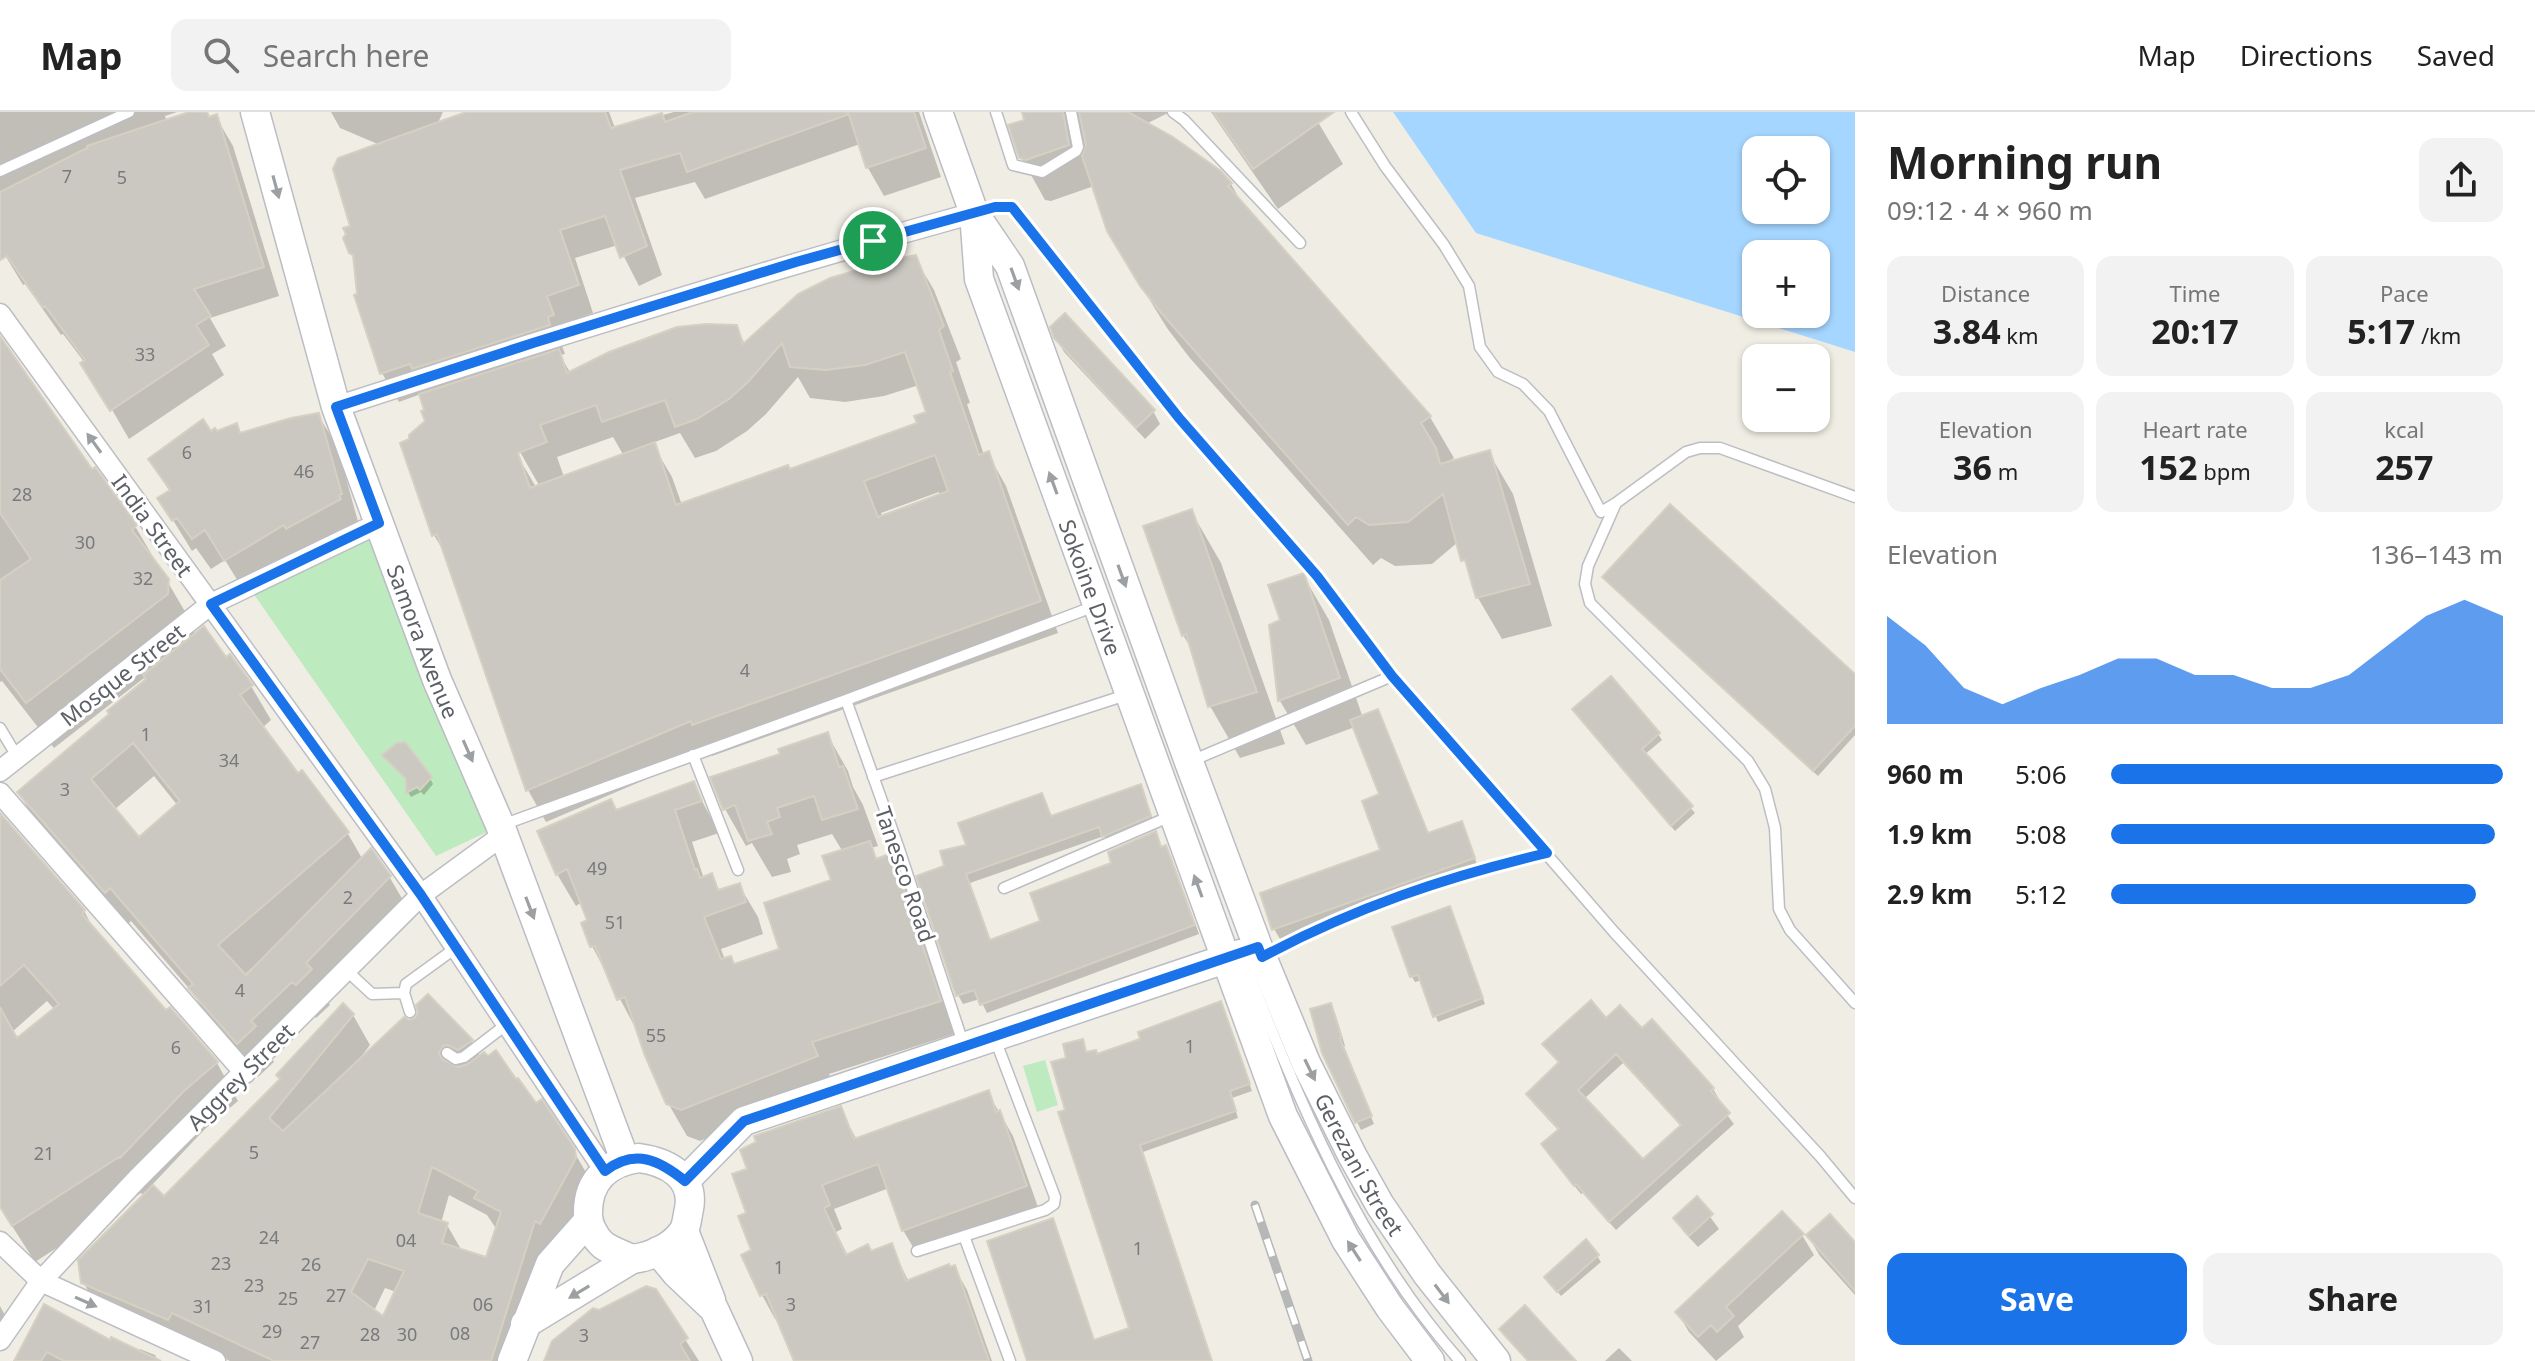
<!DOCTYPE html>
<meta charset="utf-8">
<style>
:root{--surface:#fff;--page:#f2f2f2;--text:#222;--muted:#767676;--line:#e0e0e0;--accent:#1a73e8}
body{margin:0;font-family:"Noto Sans",sans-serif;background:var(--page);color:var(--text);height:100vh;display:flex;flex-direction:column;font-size:30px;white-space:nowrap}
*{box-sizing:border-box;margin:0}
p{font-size:26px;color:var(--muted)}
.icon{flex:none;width:44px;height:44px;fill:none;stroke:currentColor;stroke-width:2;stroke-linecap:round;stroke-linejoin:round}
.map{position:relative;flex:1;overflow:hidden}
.sheet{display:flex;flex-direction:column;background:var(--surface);width:680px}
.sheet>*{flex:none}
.controls{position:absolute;left:1742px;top:24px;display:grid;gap:16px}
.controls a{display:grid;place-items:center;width:88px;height:88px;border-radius:16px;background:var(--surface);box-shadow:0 2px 6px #0004;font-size:40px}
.pin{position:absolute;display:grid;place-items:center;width:68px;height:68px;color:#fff;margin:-34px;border:4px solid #fff;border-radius:50%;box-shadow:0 2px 8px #0007}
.round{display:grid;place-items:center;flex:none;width:84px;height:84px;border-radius:16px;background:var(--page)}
.overview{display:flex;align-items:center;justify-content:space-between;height:136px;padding:0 32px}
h1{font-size:44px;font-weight:700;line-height:60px}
.figures{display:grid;grid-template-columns:repeat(3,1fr);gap:12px;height:136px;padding:8px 32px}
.figures div{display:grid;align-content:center;border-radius:16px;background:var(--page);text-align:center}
.figures b{font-size:34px;font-weight:700}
.figures small{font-size:22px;font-weight:400}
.figures p{font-size:22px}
.chart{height:224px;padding:16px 32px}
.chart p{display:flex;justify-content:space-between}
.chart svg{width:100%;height:144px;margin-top:8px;fill:var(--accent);opacity:.7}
.action{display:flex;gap:16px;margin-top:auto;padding:16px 32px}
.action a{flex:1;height:92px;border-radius:16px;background:var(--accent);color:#fff;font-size:32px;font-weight:700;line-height:92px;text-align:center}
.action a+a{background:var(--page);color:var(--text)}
ul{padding:0 32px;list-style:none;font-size:26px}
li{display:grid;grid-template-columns:128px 96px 1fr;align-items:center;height:60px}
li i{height:20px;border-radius:10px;background:var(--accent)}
header{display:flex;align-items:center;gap:48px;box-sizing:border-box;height:112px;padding:0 40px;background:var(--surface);border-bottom:2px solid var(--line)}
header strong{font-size:38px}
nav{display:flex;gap:44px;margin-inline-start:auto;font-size:28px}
.search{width:560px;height:72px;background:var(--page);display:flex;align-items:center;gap:20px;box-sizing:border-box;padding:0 28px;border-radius:16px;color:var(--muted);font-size:30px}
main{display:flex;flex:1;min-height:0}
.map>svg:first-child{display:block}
.green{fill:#beeabf}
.water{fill:#a5d6ff;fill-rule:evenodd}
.shadow{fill:#0003;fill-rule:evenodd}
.building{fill:#cbc8c1;stroke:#d5d0c2;stroke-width:2;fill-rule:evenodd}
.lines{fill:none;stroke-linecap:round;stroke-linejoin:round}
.lane-casing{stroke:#bcbec4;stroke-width:13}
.street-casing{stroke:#bcbec4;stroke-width:23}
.secondary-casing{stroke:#babdc4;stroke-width:31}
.lane{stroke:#fff;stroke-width:10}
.street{stroke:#fff;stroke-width:20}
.secondary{stroke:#fff;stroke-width:28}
.rail-casing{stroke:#b6b7b7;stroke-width:9}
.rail{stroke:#fff;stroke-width:6;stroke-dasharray:18;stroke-linecap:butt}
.oneway{fill:#9da0a3}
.route-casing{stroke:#fff;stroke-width:16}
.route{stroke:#1a73e8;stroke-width:10}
.labels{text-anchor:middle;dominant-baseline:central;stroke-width:6;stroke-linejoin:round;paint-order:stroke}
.number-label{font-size:18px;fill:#787a7d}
.street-label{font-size:22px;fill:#5c6066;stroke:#fff}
</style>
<header>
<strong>Map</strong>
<div class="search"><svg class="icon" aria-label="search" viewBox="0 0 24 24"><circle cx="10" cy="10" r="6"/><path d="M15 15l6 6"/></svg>Search here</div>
<nav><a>Map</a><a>Directions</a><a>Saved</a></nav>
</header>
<main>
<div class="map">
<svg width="1855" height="1249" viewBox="0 0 1855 1249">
<rect width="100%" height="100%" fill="#f0eee4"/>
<path class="green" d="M370,425L487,720L436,744L253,481Z
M1045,948L1058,993L1037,1000L1023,954Z"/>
<path class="water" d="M1393,0H1855V240L1476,121ZM1756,38H1816V98H1756ZM1756,142H1816V202H1756Z"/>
<path class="shadow" d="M0,0H177L165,4L167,10L196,0H206L210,6L216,5L233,34L279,184L210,206L226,234L212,242L224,263L129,327L85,251L63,222L61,223L25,172L23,173L0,135Z
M331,0H443L437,13L472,0H609L615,16L674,0H919L941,65L884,84L868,56L860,32L705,87L695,70L635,86L662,163L639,174L618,133L575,146L593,201L562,212L569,232L562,234L565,242L560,243L571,262L736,215L745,232L915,146L934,178L961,247L956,250L970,291L967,292L984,343L988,342L1006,374L1058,521L712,644L710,640L546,710L528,678L448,447L434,423L411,329L427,310L421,282L399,290L382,261L360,183L356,149L351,140L353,116L380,33L340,16ZM798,265L810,286L845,290L884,284L919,273L929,301L919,312L789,359L682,393L672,365L652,331L680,321L695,346L716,339L747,319L766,302ZM613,325L624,344L564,365L557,345ZM515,331L540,375H536L511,333ZM939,380L940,384L883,406L881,401Z
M1024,0H1170L1146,12L1220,61L1231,72L1244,95L1430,305L1454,346L1444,353L1489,341L1513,382L1552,514L1502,527L1478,486L1458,430L1432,452L1395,454L1381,446L1373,453L1189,245L1167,216L1133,161L1094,74L1051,89L1045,88L1021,45L1027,9Z
M1211,0H1312L1343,52L1278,97Z
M1056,226L1153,299L1160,312L1145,327L1064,240Z
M0,228L92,360L135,414L194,515V525L226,547L251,574L271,608L262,616L298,664L302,661L348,722L363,748L371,739L390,766L410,800L326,886L330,893L316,906L313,903L270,944L274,950L258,965L211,911L193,881L131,809L126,814L39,715L19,681L112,603L147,569L144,566L54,636L2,569L0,570ZM154,664L178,694L139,728L114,698ZM253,855L255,857L247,866L244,863Z
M318,303L337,334L359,413L244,479L225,448L211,457L196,436L192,439L160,387L170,380L150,347L211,321L237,313L242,323Z
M1191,399L1221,451L1285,632L1240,646L1210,594L1195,543L1183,523Z
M1303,463L1329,508L1363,606L1428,723L1461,711L1479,757L1280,827L1274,817L1383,739L1382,683L1355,615L1306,633L1280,589L1271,515L1283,509Z
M1605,465L1855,564V623L1818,664L1608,471Z
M1578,603L1658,622L1662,628L1644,643L1695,701L1675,719Z
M827,622L848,659L853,675L863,693L878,734L871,736L878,748L888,745L907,777L957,921L829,962L834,976L700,1029L687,1024L668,991L637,919L592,834L590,809L582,790L576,794L557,762L616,699L693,672L719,721L692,730L704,767L711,764L720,779L739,773L758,805L763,822L721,837L725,848L735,854L781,838L834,769L843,740L832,722L797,733L800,742L787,747L791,760L772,765L752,731L746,734L725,697L782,643Z
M384,643L425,657L433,672L424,683L421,680L411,685L408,680V669Z
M1140,675L1145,684L1155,714L1109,733L1104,724L970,771L991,830L1042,811L1155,722L1162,736L1165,735L1171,744L1199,822L987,901L980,887L963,892L958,883L946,755L968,734L1041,683L1052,706Z
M0,703L84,799L97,823L166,901L217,951L238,989L205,1017L151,1074L164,1086L353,903L370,933L361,945L363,947L409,910L417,908L428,885L471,929L480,945L515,970L573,1038L591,1069L519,1249H230L189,1230L101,1201L83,1170L144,1084L141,1081L35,1150L0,1095ZM47,889L55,898L17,929L12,920ZM449,1083L487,1103L497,1118L487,1148L462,1139L447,1113L441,1111ZM385,1176L396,1180L384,1207L374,1199Z
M1453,802L1485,892L1438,910L1422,868L1415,870L1412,865L1395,816Z
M1330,893L1335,901L1345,934L1343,935L1374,1012L1361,1018L1357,1010Z
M1224,898L1252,979L1232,986L1238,1006L1143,1040L1212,1249H1029L1052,1108L1094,1230L1132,1218L1067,999L1069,947L1082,929L1087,942L1097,944Z
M1606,908L1642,919L1713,977L1719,987L1716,989L1734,1012L1616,1118L1583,1081L1581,1082L1549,1042L1559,1019L1534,992L1528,982L1560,952L1545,932ZM1623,951L1682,1015L1643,1050L1584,987Z
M988,981L1013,1024L1039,1098L917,1142L903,1118L889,1076L834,1097L842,1117L836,1120L848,1144L871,1142L891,1134L909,1170L954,1155L967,1178L992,1249H797L779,1205L775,1207L762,1183L748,1102L749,1058L840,997L857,1028Z
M1697,1087L1719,1117L1698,1135L1683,1119L1676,1106Z
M1802,1123L1814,1143L1738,1214L1744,1225L1716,1249L1689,1220L1677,1200Z
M1808,1124L1855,1133V1183L1820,1144Z
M1597,1144L1601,1150L1561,1184L1550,1171Z
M654,1179L699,1249H548L599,1201Z
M0,1194L7,1207L0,1220Z
M45,1195L111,1231L139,1240L140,1237L155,1243L158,1249H16Z
M1619,1236L1632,1249H1605Z"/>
<path class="building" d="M189,0H207L209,5L217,2L264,155L194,177L211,204L196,213L209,233L110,299L80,251L85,248L45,194L43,196L7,144L0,148V80L87,36V34Z
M466,0H605L611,16L662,1L665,10L693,0H846L847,3L687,60L680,41L620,58L647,134L620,146L605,104L560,118L579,173L547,184L554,203L548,205L550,213L412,257L410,252L380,262L354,183L357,182L353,143L349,141L343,126L346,122L343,116L350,114L333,57L338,46Z
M848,0H914L926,36L866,56Z
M1022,0H1063L1069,33L1026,48L1019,46L1008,13L1024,8Z
M1079,0H1128L1173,25L1221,59L1232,71L1228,74L1431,304L1421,311L1436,336L1440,352L1490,338L1530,472L1476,486L1465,448L1461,449L1443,382L1408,410L1369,413L1356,405L1348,413L1163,203L1140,174L1107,119L1082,44L1086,33Z
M1213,0H1334L1253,57Z
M916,143L944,214L939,218L953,259L950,260L979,343L989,339L1041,489L692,613L691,609L526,679L437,422L432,424L400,331L409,327V323L425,309L421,299L424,298L419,282L559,237L567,261L609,240L677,215L706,212L737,213L743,232L798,182L830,166L896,147ZM782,231L790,255L826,258L865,253L905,240L926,300L914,304L917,311L790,357L788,353L676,393L655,330L530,376L518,341L547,330L540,313L596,293L602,310L665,288L675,315L697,307L729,287L748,270ZM935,343L948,379L878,405L864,369Z
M1065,201L1155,298L1136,316L1054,226L1050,215Z
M0,224L92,357L95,355L137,413L132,418L169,467L168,482L26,591L0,557V468L31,447L0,401Z
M319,301L342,382L339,383L341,387L286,417L284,413L224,449L205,418L192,427L177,406L172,409L157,386L170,378L148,347L203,307L211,319L215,316L217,319L237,311L240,321L291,306Z
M1670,392L1855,562V614L1813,659L1602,465Z
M1192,397L1257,580L1208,595L1186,522L1182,524L1143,414Z
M1304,461L1340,566L1278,589L1269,513L1280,508L1268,473Z
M204,514L226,545L230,542L253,573L240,583L298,661L302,658L349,720L218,833L246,863L371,736L391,764L306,851L312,857L296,873L292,870L251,909L256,914L237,932L188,876L193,872L110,776L105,781L17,680L109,602L107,599L146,567L143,563ZM133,631L180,689L139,725L91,667Z
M1611,564L1660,621L1642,637L1693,694L1671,714L1572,597Z
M1378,597L1428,721L1462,709L1475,746L1272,818L1260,781L1380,738L1362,689L1379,682L1350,608Z
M828,620L839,655L843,654L858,697L822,708L814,684L777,696L780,705L767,710L772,722L748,729L735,693L723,698L710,665L780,642L778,637Z
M405,630L432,665L420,678L417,675L406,681V667L382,643L397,631Z
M694,669L702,689L675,698L695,758L697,757L700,766L712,761L718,778L740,771L746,790L704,805L721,847L731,844L734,852L779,837L764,791L831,768L822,744L870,729L876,747L889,742L899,770L901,769L941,889L812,930L818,944L681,998L666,992L645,944L625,885L617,888L595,834L590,835L581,811L587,808L567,757L556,763L537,719L611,687L616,698Z
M1141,672L1151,704L1102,725L1099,715L966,762L990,828L1040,809L1030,781L1111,751L1108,740L1156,719L1161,735L1166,733L1195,813L980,893L974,878L956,884L916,764L944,754L940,739L966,733L958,711L1042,681L1051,704Z
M0,701L85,798L82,802L166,898L170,895L218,950L184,979L120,1046L119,1045L12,1114L0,1095V895L17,926L59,892L24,853L0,874Z
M1450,794L1483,886L1433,905L1418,863L1410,865L1392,815Z
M428,882L473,928L458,938L448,933L443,934L439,941L442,947L458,955L468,952L484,940L488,944L496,938L516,967L518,966L536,991L542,987L575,1037L576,1046L540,1112L535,1109L491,1249H274L172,1201L168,1208L81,1171L78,1148L153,1073L164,1084L280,967L276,963L343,891L354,902L269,1006L283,1019L404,905L409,908L415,906L418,901L416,893ZM432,1055L478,1079L474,1086L501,1100L486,1145L442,1131L448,1111L418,1101ZM368,1147L404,1159L383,1204L351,1180Z
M1591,888L1606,906L1620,893L1642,916L1652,907L1714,976L1711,979L1730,1001L1609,1110L1576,1072L1574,1074L1541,1032L1559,1017L1526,982L1559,950L1542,932ZM1616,942L1681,1013L1643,1047L1578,978Z
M1221,889L1250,972L1230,979L1236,999L1140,1033L1212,1249H1027L987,1129L1053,1106L1094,1228L1129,1216L1058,1000L1065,998L1051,950L1066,946L1063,932L1083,927L1086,940L1096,938L1097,942L1140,927L1138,920Z
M1331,891L1342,926L1340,927L1372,1004L1355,1011L1322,941L1310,897Z
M989,978L996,1000L1000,998L1027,1074L902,1119L878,1052L822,1073L830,1093L824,1096L846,1143L868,1132L871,1139L892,1131L906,1169L949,1152L950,1155L955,1153L989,1249H794L766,1182L760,1184L741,1143L751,1138L738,1104L746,1101L732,1062L747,1057L740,1038L756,1030L754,1024L841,994L854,1027Z
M1697,1084L1713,1102L1689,1124L1673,1106Z
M1782,1099L1804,1122L1726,1195L1734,1204L1717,1220L1711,1213L1698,1225L1675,1200Z
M1830,1102L1855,1130V1179L1806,1123Z
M1586,1127L1599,1143L1557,1180L1544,1165Z
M646,1174L656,1177L688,1226L680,1232L690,1249H544L552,1229L593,1196L599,1198Z
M44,1192L110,1228L111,1225L161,1249H64L47,1240L41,1249H14Z
M1525,1193L1576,1249H1528L1499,1217Z"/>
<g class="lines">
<g class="lane-casing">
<path id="lane" d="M996,0L1013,53L1042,60L1076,39L1078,35L1071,0
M1173,0L1184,8L1300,131
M1351,0L1385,54L1444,133L1469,174L1480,235L1498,260L1523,272L1549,299L1601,400L1616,391L1588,454L1585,472L1590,491L1748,649L1765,677L1775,716L1779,797L1790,818L1855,891
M0,59L129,0
M976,100L995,95H1012L1179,306L1317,464L1392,564L1614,820L1820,1044L1855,1086
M1616,391L1686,340L1700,336H1720L1855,385
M846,588L899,737L964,934
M0,616L18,646
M693,643L738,758
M1191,649L1392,564
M873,665L1126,583
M502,713L846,588L1095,494
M1004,776L1171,704
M1242,844C1299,988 1356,1132 1460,1249
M1264,844C1282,834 1300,824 1318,815C1390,781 1469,759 1547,741
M346,858L372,882L404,881
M410,900L404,881L406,872L457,835
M447,941L456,947L464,945L507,912
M964,1124L1010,1249
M917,1139L1045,1098L1054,1092L1055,1085L995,927"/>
</g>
<g class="street-casing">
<path id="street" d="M0,202L421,783L605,1059
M336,295C548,226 760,160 974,101
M0,659L211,492L379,411
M0,681L245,961
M0,1130L41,1169L215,1249
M0,1228L41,1169L137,1067L421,783L503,723"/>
</g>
<g class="secondary-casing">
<g id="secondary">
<path id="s1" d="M255,0L336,295L437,568L500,713L625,1048"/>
<path id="s2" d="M938,0L974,101L1010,154L1189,650L1258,835L1306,951L1352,1043L1380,1093L1427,1162L1496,1249"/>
<path id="s3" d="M974,101L979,167L1283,1004L1346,1128L1390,1196L1430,1249"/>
<path d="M639,1046C668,1050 695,1065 689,1097C687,1105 687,1115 682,1121C671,1136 650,1145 632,1147C623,1143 611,1139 603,1133C594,1125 587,1111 588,1100C588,1068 609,1050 639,1046Z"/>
<path d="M685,1069L744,1009L1240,842"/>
<path d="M684,1119L711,1188"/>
<path d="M658,1139L676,1161L714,1197L738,1249"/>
<path d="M525,1212L632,1147"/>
<path d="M512,1249L550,1152L588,1109"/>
</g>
</g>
<use href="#lane" class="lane"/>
<use href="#street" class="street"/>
<use href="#secondary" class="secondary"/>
<g class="rail-casing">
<path id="rail" d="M1255,1093L1308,1249"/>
</g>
<use href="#rail" class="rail"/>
</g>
<defs><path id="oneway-solid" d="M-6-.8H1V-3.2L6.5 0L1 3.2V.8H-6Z" transform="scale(2)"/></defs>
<g class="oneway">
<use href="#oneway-solid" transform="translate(276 75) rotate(75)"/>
<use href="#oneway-solid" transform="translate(1015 167) rotate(70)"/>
<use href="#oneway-solid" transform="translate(94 331) rotate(-126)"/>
<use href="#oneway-solid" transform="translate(1053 371) rotate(-110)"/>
<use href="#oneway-solid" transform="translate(1122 464) rotate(70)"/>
<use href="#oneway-solid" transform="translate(468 639) rotate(66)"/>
<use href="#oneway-solid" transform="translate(1198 774) rotate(-110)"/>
<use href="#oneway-solid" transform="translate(530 796) rotate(69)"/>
<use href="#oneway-solid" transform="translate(1310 958) rotate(64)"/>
<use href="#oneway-solid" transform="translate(1354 1139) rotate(-123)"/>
<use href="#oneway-solid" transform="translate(579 1180) rotate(149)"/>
<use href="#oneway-solid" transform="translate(1442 1182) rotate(53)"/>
<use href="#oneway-solid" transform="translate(86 1190) rotate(24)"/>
</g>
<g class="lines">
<g class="route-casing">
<path id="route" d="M995,95H1012L1179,306L1317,464L1392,564L1547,741C1445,765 1354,796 1262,845L1258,835L744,1009L685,1069C659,1048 635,1036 605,1059L421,783L211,492L379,411L336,295L533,231L796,150Z"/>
</g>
<use href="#route" class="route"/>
</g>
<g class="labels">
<g class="number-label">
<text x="67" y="64">7</text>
<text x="122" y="65">5</text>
<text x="145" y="242">33</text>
<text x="187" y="340">6</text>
<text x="304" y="359">46</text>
<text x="22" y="382">28</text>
<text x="85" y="430">30</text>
<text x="143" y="466">32</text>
<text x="745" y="558">4</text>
<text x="146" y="622">1</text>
<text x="229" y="648">34</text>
<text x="65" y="677">3</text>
<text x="597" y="756">49</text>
<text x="348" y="785">2</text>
<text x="615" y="810">51</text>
<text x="240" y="878">4</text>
<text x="656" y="923">55</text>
<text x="1190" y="934">1</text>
<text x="176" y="935">6</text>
<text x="254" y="1040">5</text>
<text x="44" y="1041">21</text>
<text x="269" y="1125">24</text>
<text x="406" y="1128">04</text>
<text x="1138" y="1136">1</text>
<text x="221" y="1151">23</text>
<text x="311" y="1152">26</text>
<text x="779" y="1155">1</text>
<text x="254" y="1173">23</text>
<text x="336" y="1183">27</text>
<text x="288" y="1186">25</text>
<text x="483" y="1192">06</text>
<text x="791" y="1192">3</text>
<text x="203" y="1194">31</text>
<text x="272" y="1219">29</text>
<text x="460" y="1221">08</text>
<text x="370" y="1222">28</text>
<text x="407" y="1222">30</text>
<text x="584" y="1223">3</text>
<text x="310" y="1230">27</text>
</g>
<g class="street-label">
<text transform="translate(153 413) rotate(54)">India Street</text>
<text stroke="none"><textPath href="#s3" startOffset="394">Sokoine Drive</textPath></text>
<text stroke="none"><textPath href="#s1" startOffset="556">Samora Avenue</textPath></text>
<text transform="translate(122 562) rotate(-38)">Mosque Street</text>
<text transform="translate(906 762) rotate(71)">Tanesco Road</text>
<text transform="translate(240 964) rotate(-45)">Aggrey Street</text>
<text stroke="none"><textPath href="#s2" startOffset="1136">Gerezani Street</textPath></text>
</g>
</g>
</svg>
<div class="controls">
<a><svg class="icon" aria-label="locate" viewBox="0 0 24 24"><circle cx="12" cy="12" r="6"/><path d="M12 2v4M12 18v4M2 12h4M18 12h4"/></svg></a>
<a>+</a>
<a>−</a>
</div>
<div class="pin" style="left:873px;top:129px;background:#1e9e55"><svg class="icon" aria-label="arrive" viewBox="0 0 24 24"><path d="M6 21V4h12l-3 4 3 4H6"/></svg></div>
</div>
<section class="sheet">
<div class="overview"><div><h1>Morning run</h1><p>09:12 · 4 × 960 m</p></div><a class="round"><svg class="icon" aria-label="share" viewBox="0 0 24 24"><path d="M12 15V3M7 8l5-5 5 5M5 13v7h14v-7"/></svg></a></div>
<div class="figures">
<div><p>Distance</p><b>3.84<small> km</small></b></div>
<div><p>Time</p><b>20:17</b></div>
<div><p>Pace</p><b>5:17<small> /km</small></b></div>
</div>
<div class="figures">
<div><p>Elevation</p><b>36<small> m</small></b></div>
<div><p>Heart rate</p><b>152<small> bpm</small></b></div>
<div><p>kcal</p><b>257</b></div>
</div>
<div class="chart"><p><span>Elevation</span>136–143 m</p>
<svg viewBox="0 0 160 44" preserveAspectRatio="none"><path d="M0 44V11L10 20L20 33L30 38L40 33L50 29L60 24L70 24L80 29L90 29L100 33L110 33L120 29L130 20L140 11L150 6L160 11V44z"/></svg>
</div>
<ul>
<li><b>960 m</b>5:06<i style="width:100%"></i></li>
<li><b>1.9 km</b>5:08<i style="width:98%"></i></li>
<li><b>2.9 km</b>5:12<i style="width:93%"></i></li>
</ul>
<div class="action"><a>Save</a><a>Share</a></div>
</section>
</main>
